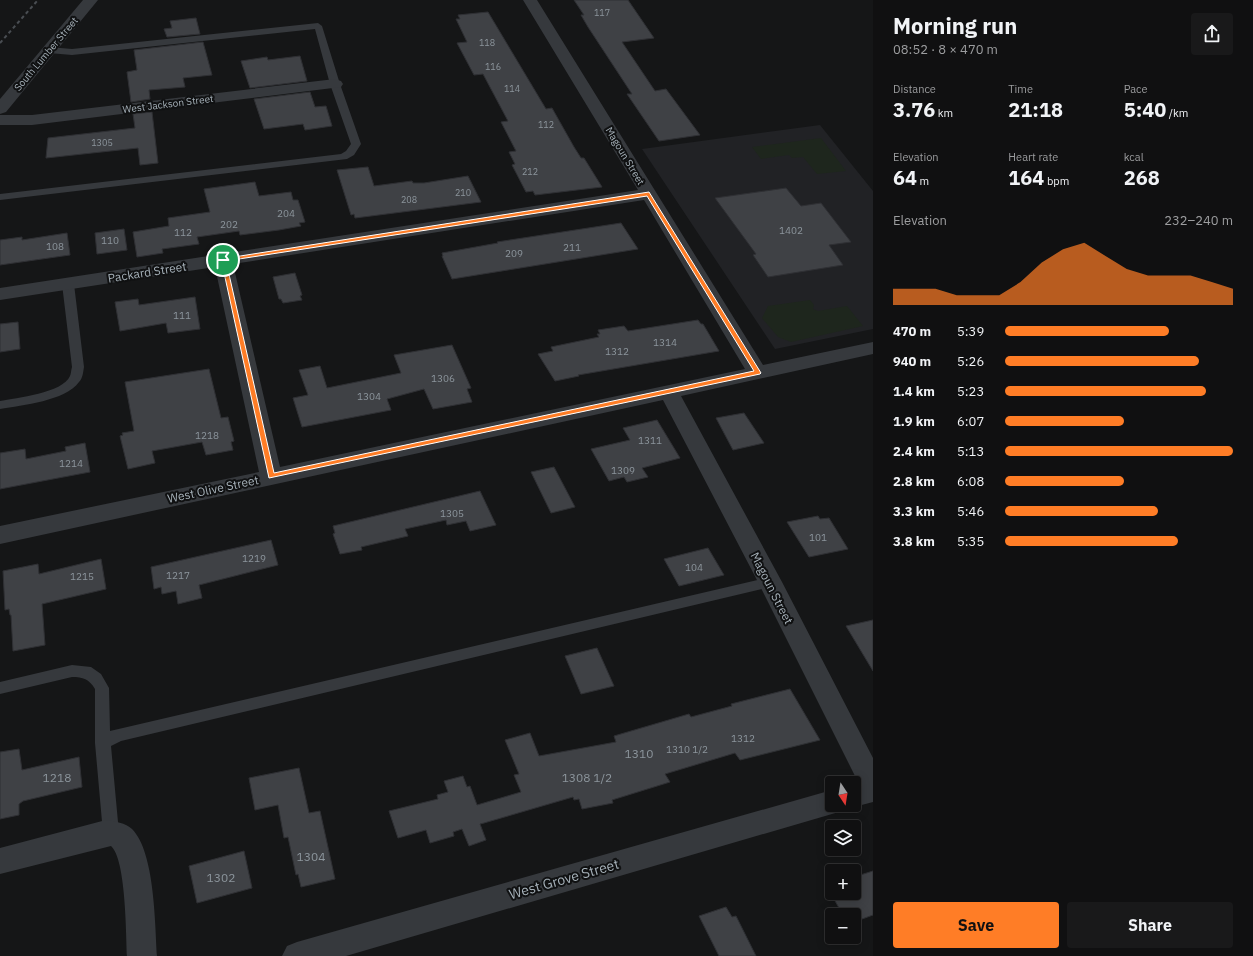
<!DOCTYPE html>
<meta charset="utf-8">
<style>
:root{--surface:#101011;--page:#19191a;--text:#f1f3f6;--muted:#9c9d9f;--line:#303031;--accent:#ff7d26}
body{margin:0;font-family:"IBM Plex Sans",sans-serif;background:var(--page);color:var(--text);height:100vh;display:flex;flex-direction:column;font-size:15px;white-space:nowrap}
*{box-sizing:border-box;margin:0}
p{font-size:13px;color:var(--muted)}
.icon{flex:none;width:22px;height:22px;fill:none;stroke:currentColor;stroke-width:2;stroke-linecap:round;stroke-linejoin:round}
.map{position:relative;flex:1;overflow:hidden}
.details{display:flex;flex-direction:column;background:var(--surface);width:380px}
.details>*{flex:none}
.needle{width:26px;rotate:168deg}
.buttons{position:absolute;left:825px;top:776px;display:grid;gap:8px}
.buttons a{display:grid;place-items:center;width:36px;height:36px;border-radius:4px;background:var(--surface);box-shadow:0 2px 10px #0003,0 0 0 1px var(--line);font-size:20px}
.pin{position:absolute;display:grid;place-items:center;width:34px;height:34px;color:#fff;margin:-17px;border:2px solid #fff;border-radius:50%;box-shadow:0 1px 4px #0007}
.round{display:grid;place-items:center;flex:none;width:42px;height:42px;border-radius:4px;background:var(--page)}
.summary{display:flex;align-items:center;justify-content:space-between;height:68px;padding:0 20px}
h1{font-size:22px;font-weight:700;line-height:30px}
.metrics{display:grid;grid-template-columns:repeat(3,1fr);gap:6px;height:68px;padding:4px 20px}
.metrics div{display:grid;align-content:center}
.metrics b{font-size:20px;font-weight:700}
.metrics small{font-size:11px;font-weight:400}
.metrics p{font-size:11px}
.chart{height:112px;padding:8px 20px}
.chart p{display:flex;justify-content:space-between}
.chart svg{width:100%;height:72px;margin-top:4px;fill:var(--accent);opacity:.7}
.cta{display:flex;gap:8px;margin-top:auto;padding:8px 20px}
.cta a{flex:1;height:46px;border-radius:4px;background:var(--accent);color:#111;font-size:16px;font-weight:700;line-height:46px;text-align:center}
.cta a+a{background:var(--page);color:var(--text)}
ul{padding:0 20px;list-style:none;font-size:13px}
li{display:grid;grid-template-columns:64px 48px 1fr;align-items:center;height:30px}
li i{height:10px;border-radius:5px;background:var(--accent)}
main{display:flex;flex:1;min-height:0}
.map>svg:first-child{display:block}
.built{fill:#212225}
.green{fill:#1e261d}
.building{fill:#3f4145;stroke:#2f3034}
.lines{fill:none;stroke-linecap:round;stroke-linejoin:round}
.lane{fill:#36393d;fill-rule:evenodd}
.street{fill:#36393d;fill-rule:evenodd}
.rail{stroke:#494d52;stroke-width:2;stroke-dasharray:3.5 3;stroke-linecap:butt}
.route{fill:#ff7d26;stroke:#fff;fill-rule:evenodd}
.labels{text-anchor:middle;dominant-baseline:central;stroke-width:4;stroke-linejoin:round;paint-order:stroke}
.far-number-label{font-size:9px;fill:#8c959c}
.far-street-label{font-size:10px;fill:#a6b1b9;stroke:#101112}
.number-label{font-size:10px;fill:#8c959c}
.street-label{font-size:12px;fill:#a6b1b9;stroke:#101112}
.near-number-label{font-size:12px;fill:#8c959c}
.near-street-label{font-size:14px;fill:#a6b1b9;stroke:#101112}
</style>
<main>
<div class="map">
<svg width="873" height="956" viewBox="0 0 873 956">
<rect width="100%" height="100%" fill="#151617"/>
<path class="built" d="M820,125L873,191V329L775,349L642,149Z"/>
<path class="green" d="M821,138L846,171L817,174L803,157L792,158L789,155L761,159L752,147Z
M810,300L814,305L813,309L818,311L847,306L863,326L791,342L778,337L762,318L768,306Z"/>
<path class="building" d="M574,0H628L654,38L622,42L655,91L666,89L700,135L659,141L627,94H632L588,27L581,15H584Z
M488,12L546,109L552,108L574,147L581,158H584L602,187L535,195L533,191L526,192L512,165L515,164L509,152L516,151L501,122L508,121L483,74L474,75L457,43L467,42L456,19H460L458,15Z
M196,18L200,34L167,37L164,29L172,28L170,21Z
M203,42L212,75L183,78L185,87L149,90L150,99L131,102L127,72L137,70L134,50Z
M300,56L307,81L250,88L241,61L267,57L268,60Z
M310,92L315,107L326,106L332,126L305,130L303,124L264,129L254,99Z
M152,112L158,163L140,165L138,148L46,158L48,138L135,128L133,114Z
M368,167L374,186L412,181L413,183H424L468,176L481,202L355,218L354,214L351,215L337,170Z
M255,182L259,196L291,192L293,200H298L305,222L299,223L301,226L279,230L240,235L239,231L197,237L199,244L162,249L163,253L137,257L133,232L169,226L168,218L210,212L204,189Z
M786,188L801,206L821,203L851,242L829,245L843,265L768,277L753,255L756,254L715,198Z
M621,223L638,249L452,279L442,256H443L442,253L498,243L497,242Z
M124,229L127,250L97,254L95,233Z
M67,233L70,255L0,265V240L22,237V240Z
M295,273L302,295L300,296L302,300L283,303L281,299H279L273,277Z
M195,297L200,329L168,333L166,323L120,331L115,302L138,299L139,305Z
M698,320L701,324H703L719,351L578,375L579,376L555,381L538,354L553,351L551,347L599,337L597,334H600L598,330L624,326L628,331Z
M18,322L20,349L0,352V324Z
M452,345L471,388L467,389L472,402L433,409L424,389L387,399L391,410L302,427L293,398L308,395L299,370L320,366L327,388L401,373L394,355Z
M209,369L221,418L228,417L234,441L231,442L233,450L206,455L202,442L152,451L155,463L128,469L120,436L123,435L122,433L134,431L125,382Z
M744,413L764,443L733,450L716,418Z
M657,420L680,458L642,468L648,477L627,482L624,477L609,481L591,449L630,440L623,428Z
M85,443L90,472L0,489V453L25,449L26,459L66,451L65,447Z
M554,467L575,507L551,513L531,472Z
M480,491L496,525L470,531L466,521L447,525L446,520L405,529L408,536L361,547L362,550L340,554L333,534L335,533L333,526Z
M818,516L820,519L829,518L848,549L809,557L787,522Z
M271,540L278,565L199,585L202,598L178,604L176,591L162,594L161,587L154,589L151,567Z
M708,548L724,575L679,586L664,559Z
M101,559L106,589L42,604L45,645L13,651L11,615H10L9,609L5,610L3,571L38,564L39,574Z
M873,620V671L846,626Z
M597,648L614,686L581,694L565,656Z
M790,689L820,740L740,760L735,753L665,774L670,782L612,800L613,803L582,809L579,799L574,800L573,797L484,823L480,824L486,840L469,846L462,829L453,832L454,836L430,843L426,830L398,838L389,811L438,799L437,795L448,792L444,781L463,776L467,787L470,786L477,805L521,792L514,775L519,774L505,740L530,733L539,756L616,742L614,736L689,714L691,717L732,706L731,704Z
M19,749L22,770L79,757L82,787L23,801L19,804V815L0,819V752Z
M299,768L309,813L320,811L335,879L301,887L298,874L296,875L288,837L284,838L278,805L255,810L249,778Z
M244,851L252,888L197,903L189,866Z
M873,871V915L854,922V915H843L830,892L854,893V877Z
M726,907L732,917L736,916L756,956H719L699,916Z"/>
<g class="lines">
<path class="lane" d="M318,23L322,26L340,84L361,144L354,155L347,159L0,200V194L341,154L346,151L351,144L330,84L315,29L72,55L49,53L45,50L49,47L72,49Z
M68,281L74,284L84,367C83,372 83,378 79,382C65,401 23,405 0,409V401C16,398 63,393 70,376C71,374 71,370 72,367L62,284Z
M770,577L775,578L777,582L775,586L770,587L121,741L111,746L119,833L117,838L111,840L105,838L103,833L95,743V689C89,679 83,677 72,677L0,694V682L72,665L91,667L101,674L109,688L110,731Z"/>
<path class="street" d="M83,0H98L6,112L0,114V99Z
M523,0H537L763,365L873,342V354L681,396L782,582L873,758V802L854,807L849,805H854V783L858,782L758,582L663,400L0,544V526L259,472L215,267L0,300V288L638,190ZM644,200L745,369L280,467L233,264Z
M335,79L341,81L343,84L341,87L32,125H0V115H32Z
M832,790V805H844L842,811L832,814L346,956H282L287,946L297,942Z
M106,820C114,821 126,823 132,829C155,852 155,925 157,956H127C126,934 126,859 111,846L0,874V848Z"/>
<path class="rail" d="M0,43L38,0"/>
</g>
<path class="route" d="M649,192L761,373L760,374L269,478L221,259ZM647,196L754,371L274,473L226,261Z"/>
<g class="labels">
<g class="far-number-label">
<text x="602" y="12">117</text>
<text x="487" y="42">118</text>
<text x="493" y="66">116</text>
<text x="512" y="88">114</text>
<text x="546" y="124">112</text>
<text x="102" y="142">1305</text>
<text x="530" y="171">212</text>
<text x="463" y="192">210</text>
<text x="409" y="199">208</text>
</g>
<g class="far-street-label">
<text transform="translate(46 54) rotate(-50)">South Lumber Street</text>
<text transform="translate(168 104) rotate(-7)">West Jackson Street</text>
<text transform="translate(625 156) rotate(59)">Magoun Street</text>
</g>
<g class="number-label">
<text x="286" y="213">204</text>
<text x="229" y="224">202</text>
<text x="791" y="230">1402</text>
<text x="183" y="232">112</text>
<text x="110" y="240">110</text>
<text x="55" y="246">108</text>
<text x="572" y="247">211</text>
<text x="514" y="253">209</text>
<text x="182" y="315">111</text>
<text x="665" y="342">1314</text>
<text x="617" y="351">1312</text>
<text x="443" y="378">1306</text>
<text x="369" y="396">1304</text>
<text x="207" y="435">1218</text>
<text x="650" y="440">1311</text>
<text x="71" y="463">1214</text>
<text x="623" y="470">1309</text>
<text x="452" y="513">1305</text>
<text x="818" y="537">101</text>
<text x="254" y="558">1219</text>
<text x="694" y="567">104</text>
<text x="178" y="575">1217</text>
<text x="82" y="576">1215</text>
<text x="743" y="738">1312</text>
<text x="687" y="749">1310 1/2</text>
</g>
<g class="street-label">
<text transform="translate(147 272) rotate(-9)">Packard Street</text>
<text transform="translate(213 489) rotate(-12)">West Olive Street</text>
<text transform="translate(772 588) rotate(63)">Magoun Street</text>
</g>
<g class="near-number-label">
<text x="639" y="753">1310</text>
<text x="57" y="777">1218</text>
<text x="587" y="777">1308 1/2</text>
<text x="311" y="856">1304</text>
<text x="221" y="877">1302</text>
</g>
<g class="near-street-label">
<text transform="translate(564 879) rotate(-16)">West Grove Street</text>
</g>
</g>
</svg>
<div class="buttons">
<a><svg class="needle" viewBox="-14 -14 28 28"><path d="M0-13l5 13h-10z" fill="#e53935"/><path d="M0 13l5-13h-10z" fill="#9c9d9f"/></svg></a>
<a><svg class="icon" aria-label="layers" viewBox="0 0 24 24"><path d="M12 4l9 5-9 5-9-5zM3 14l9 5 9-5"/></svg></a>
<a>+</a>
<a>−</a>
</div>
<div class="pin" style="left:223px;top:260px;background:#1e9e55"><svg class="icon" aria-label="arrive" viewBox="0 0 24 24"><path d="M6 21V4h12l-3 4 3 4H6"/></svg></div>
</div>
<section class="details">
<div class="summary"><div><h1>Morning run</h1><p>08:52 · 8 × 470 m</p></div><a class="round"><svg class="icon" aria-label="share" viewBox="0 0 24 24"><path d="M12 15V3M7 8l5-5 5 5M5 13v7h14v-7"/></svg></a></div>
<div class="metrics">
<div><p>Distance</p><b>3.76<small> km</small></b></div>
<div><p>Time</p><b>21:18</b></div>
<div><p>Pace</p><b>5:40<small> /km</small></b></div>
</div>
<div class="metrics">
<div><p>Elevation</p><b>64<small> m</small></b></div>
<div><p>Heart rate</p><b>164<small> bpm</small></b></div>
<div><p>kcal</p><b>268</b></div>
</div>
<div class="chart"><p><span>Elevation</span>232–240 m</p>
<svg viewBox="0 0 160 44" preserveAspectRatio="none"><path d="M0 44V34L10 34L20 34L30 38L40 38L50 38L60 30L70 18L80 10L90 6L100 14L110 22L120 26L130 26L140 26L150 30L160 34V44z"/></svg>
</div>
<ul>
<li><b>470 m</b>5:39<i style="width:72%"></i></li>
<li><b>940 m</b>5:26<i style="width:85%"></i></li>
<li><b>1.4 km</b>5:23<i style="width:88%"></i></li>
<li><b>1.9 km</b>6:07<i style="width:52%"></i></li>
<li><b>2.4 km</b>5:13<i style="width:100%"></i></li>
<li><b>2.8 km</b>6:08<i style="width:52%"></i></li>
<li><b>3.3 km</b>5:46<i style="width:67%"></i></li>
<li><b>3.8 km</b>5:35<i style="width:76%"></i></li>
</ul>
<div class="cta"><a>Save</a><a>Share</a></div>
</section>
</main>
